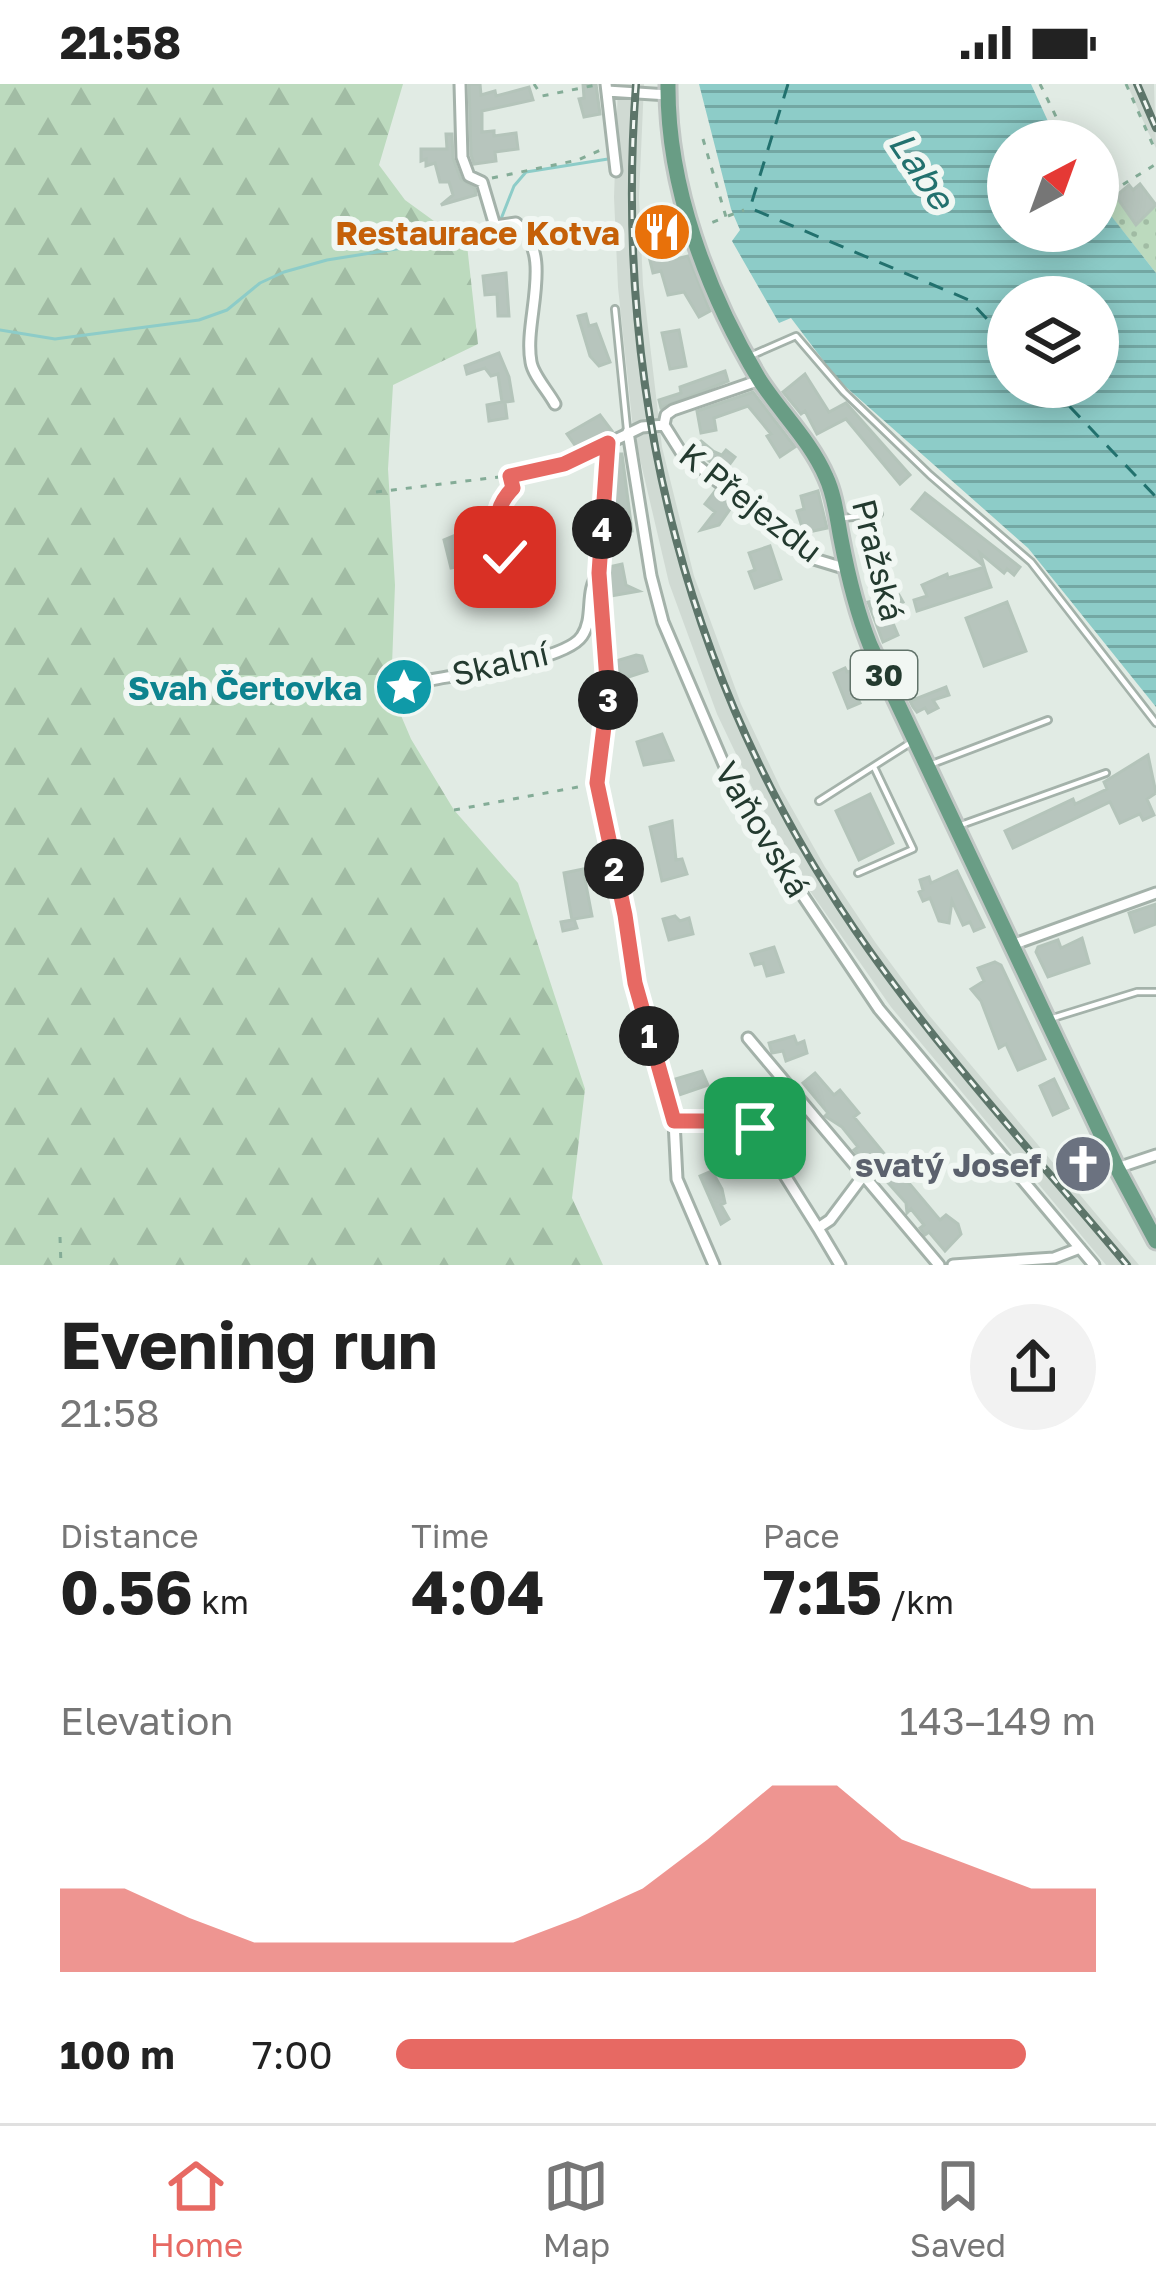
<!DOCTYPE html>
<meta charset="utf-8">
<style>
:root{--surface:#fff;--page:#f2f2f2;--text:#222;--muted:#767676;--line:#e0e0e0;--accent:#e76963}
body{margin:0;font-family:"Golos Text",sans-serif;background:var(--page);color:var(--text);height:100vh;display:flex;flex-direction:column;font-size:45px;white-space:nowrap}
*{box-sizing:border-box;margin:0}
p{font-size:39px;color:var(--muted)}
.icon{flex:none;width:66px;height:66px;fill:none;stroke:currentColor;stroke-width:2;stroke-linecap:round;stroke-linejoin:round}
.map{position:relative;height:1181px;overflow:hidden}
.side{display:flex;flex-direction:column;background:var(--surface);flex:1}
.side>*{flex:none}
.needle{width:78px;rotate:41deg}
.fabs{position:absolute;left:987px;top:36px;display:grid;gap:24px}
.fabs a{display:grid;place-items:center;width:132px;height:132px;border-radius:50%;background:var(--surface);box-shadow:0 6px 30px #0003;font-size:60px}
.pin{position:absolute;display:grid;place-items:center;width:102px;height:102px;color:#fff;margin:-51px;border-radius:24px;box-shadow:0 6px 18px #0006}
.km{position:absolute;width:60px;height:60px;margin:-30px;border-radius:50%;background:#222;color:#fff;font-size:33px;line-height:60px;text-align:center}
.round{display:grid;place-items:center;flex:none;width:126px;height:126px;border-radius:63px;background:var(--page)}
.summary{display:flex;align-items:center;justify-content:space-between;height:204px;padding:0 60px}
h1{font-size:66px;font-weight:700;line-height:90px}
.stats{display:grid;grid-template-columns:repeat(3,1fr);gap:18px;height:204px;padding:12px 60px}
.stats div{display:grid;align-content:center}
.stats b{font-size:60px;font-weight:700}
.stats small{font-size:33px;font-weight:400}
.stats p{font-size:33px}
.chart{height:336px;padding:24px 60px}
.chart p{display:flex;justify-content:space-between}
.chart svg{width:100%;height:216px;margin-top:12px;fill:var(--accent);opacity:.7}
ul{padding:0 60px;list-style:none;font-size:39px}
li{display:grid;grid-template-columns:192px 144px 1fr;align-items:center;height:90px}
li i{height:30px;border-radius:15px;background:var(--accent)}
.status{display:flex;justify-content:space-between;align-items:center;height:84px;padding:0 60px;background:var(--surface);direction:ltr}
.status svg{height:33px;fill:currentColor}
.menu{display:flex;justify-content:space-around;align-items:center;height:168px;border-top:3px solid var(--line);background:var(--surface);font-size:33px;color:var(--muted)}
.menu a{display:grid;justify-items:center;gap:6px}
.menu .active{color:var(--accent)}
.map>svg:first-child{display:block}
.built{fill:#d0dad3}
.green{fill:url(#green-dots)}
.forest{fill:url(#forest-firs)}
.water{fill:url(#water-rules);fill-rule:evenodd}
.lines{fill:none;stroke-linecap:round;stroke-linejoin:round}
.stream{stroke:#8dccc8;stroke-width:3}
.ferry{stroke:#22716e;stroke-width:3;stroke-dasharray:15 12;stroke-linecap:butt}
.building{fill:#b7c5bd;stroke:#b4c4ba;stroke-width:3}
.lane-casing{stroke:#a4b2aa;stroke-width:10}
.street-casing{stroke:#a4b2aa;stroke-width:15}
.primary-casing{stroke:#c1c8c5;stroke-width:21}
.path{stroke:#84ac97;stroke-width:3;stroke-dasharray:6 9;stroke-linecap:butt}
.lane{stroke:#fff;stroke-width:4.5}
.street{stroke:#fff;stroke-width:9}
.primary{stroke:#699d85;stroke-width:15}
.rail-casing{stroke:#5d756a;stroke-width:8}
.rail{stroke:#f1f7f3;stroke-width:3;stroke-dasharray:9;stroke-linecap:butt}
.route-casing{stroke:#fff;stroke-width:24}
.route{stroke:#e76963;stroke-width:15}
.labels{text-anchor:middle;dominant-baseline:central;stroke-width:12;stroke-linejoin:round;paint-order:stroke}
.shield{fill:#f1f7f3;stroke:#61736a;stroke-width:3}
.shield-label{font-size:30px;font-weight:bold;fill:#233a2f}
.food-label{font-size:33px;font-weight:bold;fill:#c56008;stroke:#f1f7f3;text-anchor:end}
.street-label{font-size:33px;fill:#233a2f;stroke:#f1f7f3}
.culture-label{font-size:33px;font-weight:bold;fill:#0d838f;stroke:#f1f7f3;text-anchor:end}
.worship-label{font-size:33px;font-weight:bold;fill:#5b616d;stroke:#f1f7f3;text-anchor:end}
.water-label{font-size:36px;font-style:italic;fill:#22716e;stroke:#f1f7f3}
</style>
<div class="status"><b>21:58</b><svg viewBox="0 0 49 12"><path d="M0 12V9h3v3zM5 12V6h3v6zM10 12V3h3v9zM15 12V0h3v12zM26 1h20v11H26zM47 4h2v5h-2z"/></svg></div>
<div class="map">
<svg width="1156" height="1181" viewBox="0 0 1156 1181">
<defs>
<pattern id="green-dots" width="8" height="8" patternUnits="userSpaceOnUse" patternTransform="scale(3)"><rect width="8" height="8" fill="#bcdabe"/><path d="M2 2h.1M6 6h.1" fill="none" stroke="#a1bca4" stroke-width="1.8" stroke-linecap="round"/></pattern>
<pattern id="forest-firs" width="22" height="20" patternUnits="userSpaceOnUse" patternTransform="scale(3)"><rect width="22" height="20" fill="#bcdabe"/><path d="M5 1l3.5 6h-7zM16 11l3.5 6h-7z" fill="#a1bca4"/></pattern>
<pattern id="water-rules" width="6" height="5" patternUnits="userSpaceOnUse" patternTransform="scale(3)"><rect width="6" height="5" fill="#8dccc8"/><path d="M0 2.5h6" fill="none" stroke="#73a7a3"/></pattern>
</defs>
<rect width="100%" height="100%" fill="#e1ebe4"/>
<path class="built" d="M618,0H644L639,113L643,201L662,363L694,492L741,620L781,705L825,783L875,858L928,930L1139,1181H1106L891,923L803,797L758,716L717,630L669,499L633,345L618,203L614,113Z
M1127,0H1154L1156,64L1148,48Z"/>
<path class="green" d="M1116,112L1136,141L1156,121V189L1103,122Z"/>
<path class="forest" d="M0,0H403L379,81L405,116L467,161L478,260L393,301L388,385L395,501L391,608L411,655L454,726L518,799L585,1005L572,1114L603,1181H0Z"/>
<path class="water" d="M699,0H1031L1057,57H1008V147H1098V115L1156,189V623L1028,464L838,296L791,234L779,239L732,157L740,146L731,125ZM1008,213H1098V303H1008Z"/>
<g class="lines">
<path class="stream" d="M501,135L514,102L526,88L608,75
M0,246L55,255L199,236L227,226L260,199L284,188L327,176L484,151L491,144"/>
<path class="ferry" d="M788,0L750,124L969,216L1008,257
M1051,303L1156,413"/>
</g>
<path class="building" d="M469,0H480L481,11L495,7L496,12L529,3L533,16L482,27V48L494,47V52L516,49L518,65L495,68L496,77L474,80L471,71Z
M583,0H596L600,30L584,33L579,15L584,14Z
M446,50H452L453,74L461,95L475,104L476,111L441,121L453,111L449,98H440L435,79L426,82V75L421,77V65H447Z
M1140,100L1156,121L1136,141L1116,112L1129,101L1133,106Z
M665,138L676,175L688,172L710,227L699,233L684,208L668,211L661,187L653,189L644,152L650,150L648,143Z
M506,189L509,232H498L497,210L485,211L483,192Z
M586,230L589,242L596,240L610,278L599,282L590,272L578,232Z
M679,246L686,282L670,285L662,249Z
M499,269L509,293L513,317L505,318L507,334L489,337L487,321L502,318L498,290L491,292L485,284L467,290L465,282Z
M725,287L728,297L661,324L659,316L681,309L680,303Z
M805,290L829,328L846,319L910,391L900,400L846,335L817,350L805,327L801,330L783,308Z
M753,308L795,363L780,373L767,352L771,350L748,322L714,334L716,346L701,349L697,327Z
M600,331L612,347L577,364L567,350Z
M701,357L713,367L722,371L726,366L735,373L724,388L690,363Z
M617,370H622L632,447L621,449L617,431L612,432Z
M715,407L733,421L719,441L701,446L715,428L705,420Z
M818,407L827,444L804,449L797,427L804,425L801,412Z
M925,409L1020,483L1014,491L1007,485L1004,489L980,469L984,482L912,425Z
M458,450L469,463V473L476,479L451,484L444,456Z
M547,460L553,485L527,490L525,478L537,476L534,462Z
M770,462L781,495L755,504L749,488L755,486L749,469Z
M622,480L626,501L639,507L611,512L609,483Z
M984,483L991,503L917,527L914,516L927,512L922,501L947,490L948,494Z
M899,511L903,518L887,525L898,551L883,558L868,518Z
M1007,518L1026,567L984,582L966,534Z
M636,571L642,572L647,587L622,595L616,577Z
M845,584L847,588L851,587L862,613L858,615L860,619L848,624L834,589Z
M946,603L949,611L933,616L938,624L928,629L925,624L917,628L913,623L910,617Z
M662,650L673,676L644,681L637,658Z
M1148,671L1156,709L1147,715L1154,731L1143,736L1140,730L1120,739L1110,718L1013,764L1005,747L1073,715L1075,720L1107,705L1104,698Z
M870,710L893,759L859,776L836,727Z
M672,737L676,776L682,775L687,790L662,797L650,743Z
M583,785L592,832L574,835L577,844L563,847L561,838L572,836L564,789Z
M957,787L984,843L974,847L970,838L963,841L952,817L949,839L939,837L930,814L923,817L919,808L923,806L920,796L929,793L931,799Z
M1156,820V840L1135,848L1129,829Z
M675,832L680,837L689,834L693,850L669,856L663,835Z
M1082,854L1089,879L1048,893L1036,868L1038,863L1058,856L1061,864Z
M774,863L783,888L767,892L763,879L755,881L751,870Z
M995,878L1001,881L1045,975L1018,986L1006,960L999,964L981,917L971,905L984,897L978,884Z
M794,952L797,960L804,957L807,969L786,977L783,967L772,969L769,959Z
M702,987L708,1001L676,1012L672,996Z
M815,989L834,1011L840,1006L859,1029L854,1033L891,1078L897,1074L903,1082L898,1086L940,1136L946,1131L958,1140L961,1150L945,1167L929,1148L925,1151L920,1144L924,1141L911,1125L907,1129L906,1119L882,1092L878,1095L873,1088L876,1085L863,1070L860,1073L854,1066L858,1063L842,1043L825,1032L828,1029L803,999Z
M1054,995L1068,1024L1053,1031L1040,1002Z
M1079,1058L1098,1092L1087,1098L1069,1068V1063Z
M712,1087L722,1105L725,1119L721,1121L729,1135L721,1140L700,1092Z"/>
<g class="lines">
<g class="lane-casing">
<path id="lane" d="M615,225L627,345
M748,273L796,252L844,308L930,391L1031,478L1156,639
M843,434L879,430
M932,680L1048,636
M819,717L910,659
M961,741L1106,689
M858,789L913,765L874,683
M1053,934L1137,908H1156"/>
</g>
<g class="street-casing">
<path id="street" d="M460,0L462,73L469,92L482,98L495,142L516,139C556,171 523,235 531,278C533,291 548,307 555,320
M606,0L616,87
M607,7L668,11
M664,341L642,343L609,359L599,489L608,610L597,699L625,831L635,899L674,1037L677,1095L714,1181
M664,341L681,368L814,475L847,485
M664,341L666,331L673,326L760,296
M628,348L651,492L663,538L740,718L879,925L1094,1181
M510,392L564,380L609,359
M419,598C452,591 565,578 582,552C595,533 584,507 599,489
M1012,861L1156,809
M748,954L939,1181
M674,1037H737L755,1044L818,1144
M1117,1084L1156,1071
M840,1181L818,1144L830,1136L863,1092
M953,1181L1054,1174L1080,1164"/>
</g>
<g class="primary-casing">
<path id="primary" d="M668,0C667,102 707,208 759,295C780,328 810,356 826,393C835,412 837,435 841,455C848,492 856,526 870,561L1117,1084L1156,1157"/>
</g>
<path class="path" d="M534,0L542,12L596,1
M1040,0L1068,57
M1126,0L1156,68
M703,55L726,133L706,141
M492,94L578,76L603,65
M1098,103L1101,108H1111L1156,80
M728,132L744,126
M376,408L499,393
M482,484L494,483L505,474C497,439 490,431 512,402
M454,726L589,701
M60,1153L61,1181"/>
<use href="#lane" class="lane"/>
<use href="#street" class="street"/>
<use href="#primary" class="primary"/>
<g class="rail-casing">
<path id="rail" d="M636,0C613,311 687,610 869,866C947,976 1040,1077 1127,1181
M1137,0L1156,44"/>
</g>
<use href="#rail" class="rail"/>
</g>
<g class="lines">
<g class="route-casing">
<path id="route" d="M505,473C498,443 490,428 513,404L510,392L564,380L608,359L599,489L608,610L597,699L625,831L635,899L674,1037H737L755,1044"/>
</g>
<use href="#route" class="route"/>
</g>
<defs>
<g id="restaurant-disc" transform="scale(3)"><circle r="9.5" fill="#e8710a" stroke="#f1f7f3"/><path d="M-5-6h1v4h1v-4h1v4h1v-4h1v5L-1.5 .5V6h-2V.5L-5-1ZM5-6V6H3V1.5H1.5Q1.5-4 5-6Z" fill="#fff"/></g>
<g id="sight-disc" transform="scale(3)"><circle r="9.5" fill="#0f9aa8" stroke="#f1f7f3"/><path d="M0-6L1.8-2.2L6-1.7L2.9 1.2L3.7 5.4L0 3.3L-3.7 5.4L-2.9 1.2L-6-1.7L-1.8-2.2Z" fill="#fff"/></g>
<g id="church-disc" transform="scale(3)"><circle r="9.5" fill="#6b7280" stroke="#f1f7f3"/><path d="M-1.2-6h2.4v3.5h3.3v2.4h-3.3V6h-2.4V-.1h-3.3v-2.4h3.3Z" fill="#fff"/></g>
</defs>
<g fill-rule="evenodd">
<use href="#restaurant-disc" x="662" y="148"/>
<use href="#sight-disc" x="404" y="603"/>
<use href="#church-disc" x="1083" y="1080"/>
</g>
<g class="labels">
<rect class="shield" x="851" y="567" width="66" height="48" rx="9"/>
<g class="shield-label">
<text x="884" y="591">30</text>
</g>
<g class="food-label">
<text x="620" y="148">Restaurace Kotva</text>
</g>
<g class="street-label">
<text transform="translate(751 418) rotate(38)">K Přejezdu</text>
<text transform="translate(879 476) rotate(76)">Pražská</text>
<text transform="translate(500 579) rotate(-13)">Skalní</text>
<text transform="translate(763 745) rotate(59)">Vaňovská</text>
</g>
<g class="culture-label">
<text x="362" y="603">Svah Čertovka</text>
</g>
<g class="worship-label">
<text x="1041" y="1080">svatý Josef</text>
</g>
<g class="water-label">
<text transform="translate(922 86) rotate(56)">Labe</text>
</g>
</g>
</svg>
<div class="fabs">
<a><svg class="needle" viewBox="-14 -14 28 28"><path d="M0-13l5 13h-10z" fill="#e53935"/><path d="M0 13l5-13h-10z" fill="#767676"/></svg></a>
<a><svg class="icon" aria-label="layers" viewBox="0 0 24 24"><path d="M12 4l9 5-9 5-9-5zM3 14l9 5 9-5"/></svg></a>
</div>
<div class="pin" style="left:755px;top:1044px;background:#1e9e55"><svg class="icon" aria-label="arrive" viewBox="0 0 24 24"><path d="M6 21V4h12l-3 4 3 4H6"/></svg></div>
<div class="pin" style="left:505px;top:473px;background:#d93025"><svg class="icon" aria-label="check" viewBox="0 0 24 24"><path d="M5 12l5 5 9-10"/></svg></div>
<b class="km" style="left:649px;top:952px">1</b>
<b class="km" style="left:614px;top:785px">2</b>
<b class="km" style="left:608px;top:616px">3</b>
<b class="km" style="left:602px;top:445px">4</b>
</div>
<section class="side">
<div class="summary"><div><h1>Evening run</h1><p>21:58</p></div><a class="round"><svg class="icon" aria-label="share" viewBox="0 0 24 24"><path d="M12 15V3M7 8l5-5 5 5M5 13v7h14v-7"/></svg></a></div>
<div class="stats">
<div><p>Distance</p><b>0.56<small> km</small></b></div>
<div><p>Time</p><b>4:04</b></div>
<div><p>Pace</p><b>7:15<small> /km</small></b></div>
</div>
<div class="chart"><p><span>Elevation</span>143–149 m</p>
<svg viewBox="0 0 160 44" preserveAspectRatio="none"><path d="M0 44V27L10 27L20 33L30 38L40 38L50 38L60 38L70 38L80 33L90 27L100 17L110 6L120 6L130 17L140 22L150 27L160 27V44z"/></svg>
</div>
<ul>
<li><b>100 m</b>7:00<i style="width:90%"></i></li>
</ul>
</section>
<nav class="menu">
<a class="active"><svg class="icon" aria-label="home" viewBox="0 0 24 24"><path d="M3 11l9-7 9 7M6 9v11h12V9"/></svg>Home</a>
<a><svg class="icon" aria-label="map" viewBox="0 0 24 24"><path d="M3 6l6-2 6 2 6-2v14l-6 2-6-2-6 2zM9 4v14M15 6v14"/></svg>Map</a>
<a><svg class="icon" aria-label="saved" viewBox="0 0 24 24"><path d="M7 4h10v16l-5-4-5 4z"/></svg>Saved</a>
</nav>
